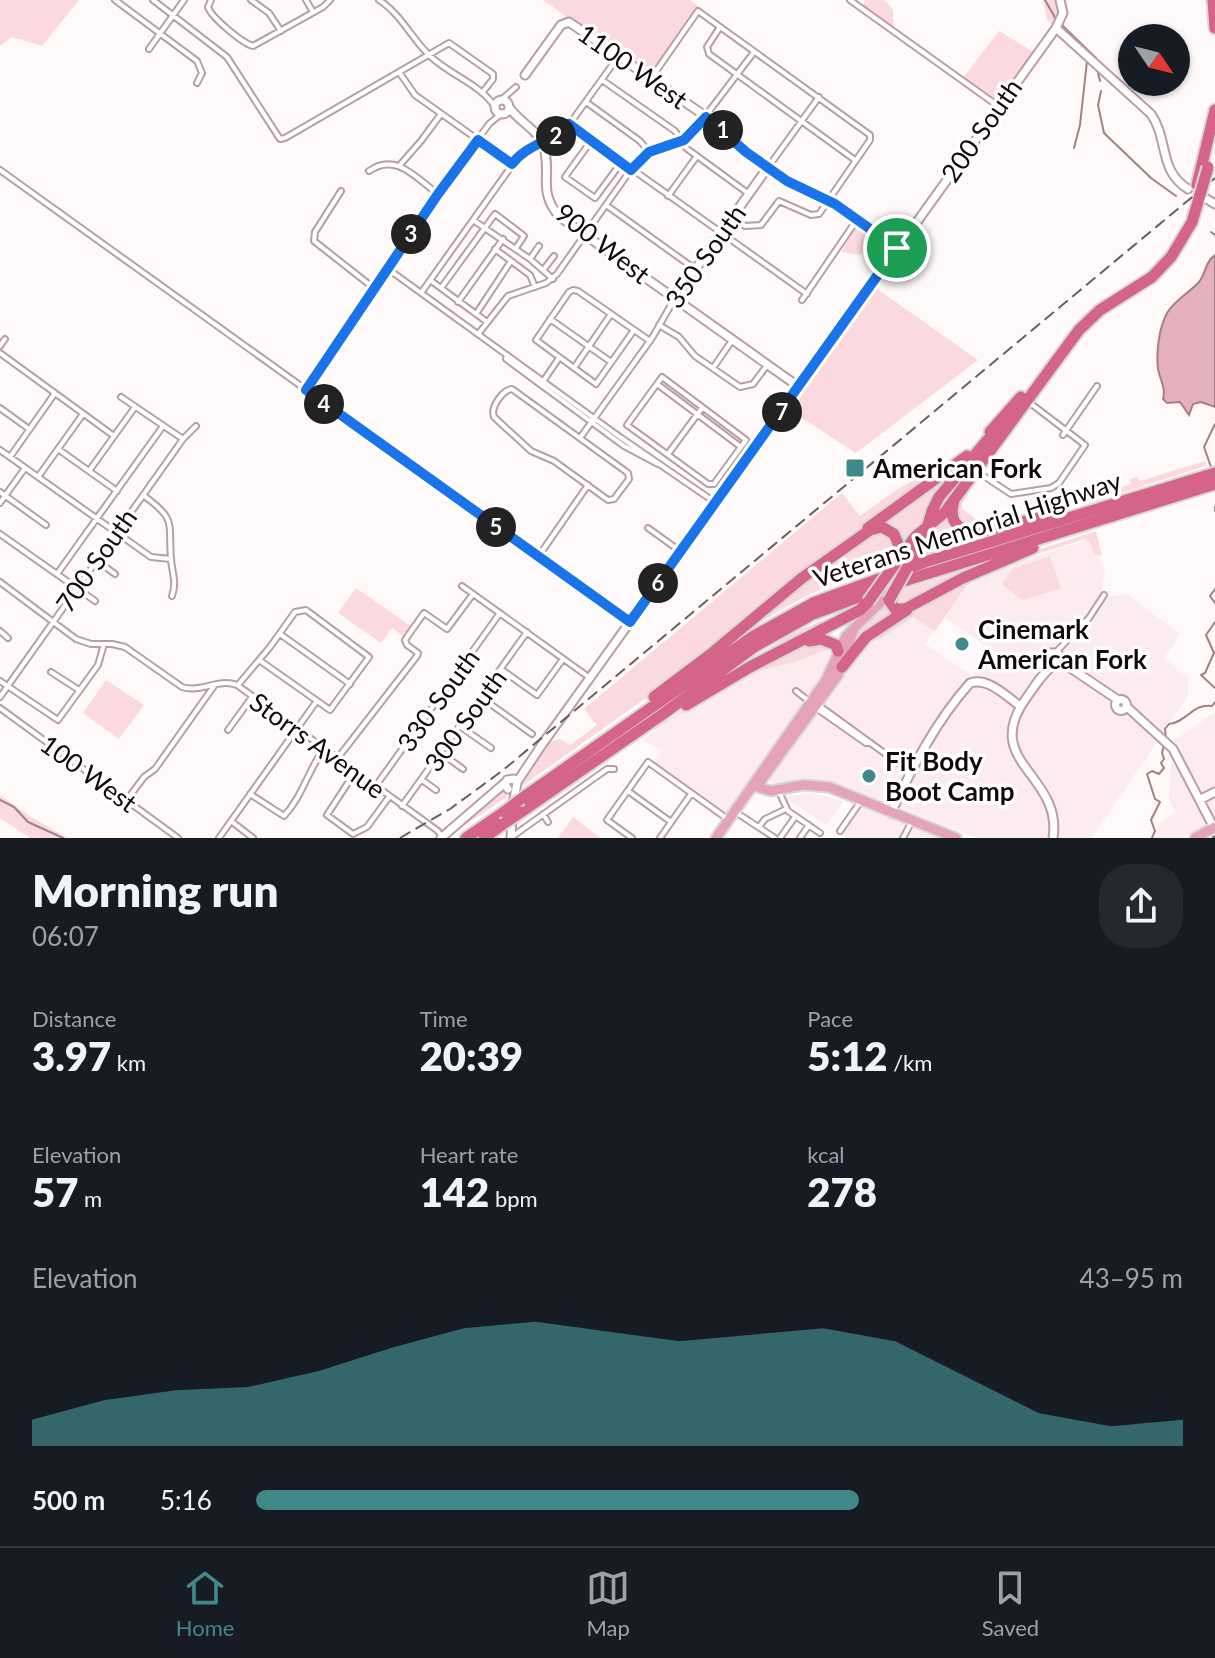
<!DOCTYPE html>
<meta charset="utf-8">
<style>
:root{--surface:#171b24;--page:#242831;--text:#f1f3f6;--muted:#9ea1a6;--line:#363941;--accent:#40888a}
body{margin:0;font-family:Lato,sans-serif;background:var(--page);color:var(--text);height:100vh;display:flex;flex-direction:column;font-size:30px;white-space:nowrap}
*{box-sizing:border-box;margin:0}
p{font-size:26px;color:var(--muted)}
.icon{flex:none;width:44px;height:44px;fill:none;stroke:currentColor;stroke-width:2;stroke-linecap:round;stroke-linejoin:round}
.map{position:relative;height:838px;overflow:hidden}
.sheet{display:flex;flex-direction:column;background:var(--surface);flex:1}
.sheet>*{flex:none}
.needle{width:52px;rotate:125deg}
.buttons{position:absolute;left:1118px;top:24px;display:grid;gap:16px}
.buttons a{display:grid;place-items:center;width:72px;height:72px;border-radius:50%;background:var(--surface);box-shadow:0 2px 6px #0004;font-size:40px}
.pin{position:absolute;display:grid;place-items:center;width:68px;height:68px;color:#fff;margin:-34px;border:4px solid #fff;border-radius:50%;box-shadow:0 2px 8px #0007}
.km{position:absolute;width:40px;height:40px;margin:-20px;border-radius:50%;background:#222;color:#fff;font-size:22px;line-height:40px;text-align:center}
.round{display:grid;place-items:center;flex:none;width:84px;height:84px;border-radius:32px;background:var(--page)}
.head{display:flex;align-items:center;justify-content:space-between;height:136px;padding:0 32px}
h1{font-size:44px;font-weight:800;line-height:60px}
.figures{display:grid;grid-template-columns:repeat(3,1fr);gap:12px;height:136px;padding:8px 32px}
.figures div{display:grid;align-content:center}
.figures b{font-size:40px;font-weight:800}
.figures small{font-size:22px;font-weight:400}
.figures p{font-size:22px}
.chart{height:224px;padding:16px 32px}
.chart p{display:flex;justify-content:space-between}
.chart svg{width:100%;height:144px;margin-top:8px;fill:var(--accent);opacity:.7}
ul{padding:0 32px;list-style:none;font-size:26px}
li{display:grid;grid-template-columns:128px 96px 1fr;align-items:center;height:60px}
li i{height:20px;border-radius:10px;background:var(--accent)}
.tabs{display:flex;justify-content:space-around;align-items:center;height:112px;border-top:2px solid var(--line);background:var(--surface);font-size:22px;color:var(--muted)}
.tabs a{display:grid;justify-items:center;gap:4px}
.tabs .on{color:var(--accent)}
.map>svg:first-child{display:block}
.built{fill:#fcecf0}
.green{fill:#fad9e1}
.water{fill:#e5b0bd;stroke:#a67e88;stroke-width:2}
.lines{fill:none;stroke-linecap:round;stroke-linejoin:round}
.stream{stroke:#a67e88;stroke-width:2}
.street-casing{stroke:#bb9ea5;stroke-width:8}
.secondary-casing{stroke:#bb9ea5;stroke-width:11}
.primary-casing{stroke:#d9d8d8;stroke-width:13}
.highway-casing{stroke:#d9d8d8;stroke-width:15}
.street{stroke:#fff;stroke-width:4}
.secondary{stroke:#fff;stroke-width:7}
.primary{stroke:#e5a3b8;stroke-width:9}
.highway{stroke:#d46589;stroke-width:11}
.rail{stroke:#675f61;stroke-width:2;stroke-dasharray:12 6;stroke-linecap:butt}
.highway-bridge-casing{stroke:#d9d8d8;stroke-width:15;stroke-linecap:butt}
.highway-bridge{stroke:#d46589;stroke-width:11}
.route-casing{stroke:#fff;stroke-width:16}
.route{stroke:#1a73e8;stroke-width:10}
.poi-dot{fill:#40888a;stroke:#fff;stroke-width:3}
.labels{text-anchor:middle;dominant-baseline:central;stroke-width:7;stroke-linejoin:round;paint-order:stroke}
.street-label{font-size:26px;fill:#13090c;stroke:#fff}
.poi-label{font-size:26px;font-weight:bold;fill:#13090c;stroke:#fff;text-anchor:start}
</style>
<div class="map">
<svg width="1215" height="838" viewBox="0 0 1215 838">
<rect width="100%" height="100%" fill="#fff9fa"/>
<path class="built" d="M1094,538L1105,573L1101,591L1110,596L1127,594L1180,634L1164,658L1188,678V696L1092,838H977L898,807L912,775L974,675V665L987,647L945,617L968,585L1004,566Z
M910,612L935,629L925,644L971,675L909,764L901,789L891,804L886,806L856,793L773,786L769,777L838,682L857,651Z
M830,649L829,661L824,673L726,814L655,764L654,760L662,751L643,739L663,725L747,675L773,665L798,661Z
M1215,712V821L1183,838H1153L1159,824L1175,812L1169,800L1172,742Z
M812,793L844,801L826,825L784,797Z
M860,808H863L940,838H847L841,833Z"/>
<path class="green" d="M0,0H79L42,46L12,37L0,46Z
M543,0H690L698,6L649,76Z
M865,0H885L893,10L894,30L863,8Z
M1043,0H1058C1062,10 1060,17 1053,26L1047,19Z
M999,31L1034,52L995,102L962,79Z
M860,224L889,246V254L887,248L875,241L860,255L841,252L856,226Z
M873,286L978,360L856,453L788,409L803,383Z
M1205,461L1206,466L1093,502L976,529H967L955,514L956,506L978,478L981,479L977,481L962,503V509L976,519L990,523L1045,509L1055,499L1068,496L1079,500L1131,484L1130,479L1137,477L1140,481Z
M939,466L944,469L705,656L518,789C524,772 542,740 560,739L570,745L597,725L584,709L842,493L860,516L895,491Z
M955,469L927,504L920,525L903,544L877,525Z
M950,511L967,532L929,541L931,529Z
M873,530L891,531L897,551L889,563L886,562V566C870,574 850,577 833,584C794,600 760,622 724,646L802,581Z
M1096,531L1102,556L1094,554L1090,543L1085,539L1009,563L967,585L935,631L913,617L881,639L866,643L918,605L1020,556Z
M1050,556L1061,588L1023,600L1002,584L1012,569Z
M994,561L903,608L893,599L896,592Z
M356,588L411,626L403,636L392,628L381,643L338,613Z
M888,601L896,612L855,645L860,625L871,619Z
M861,604L727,676L791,634Z
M813,642L834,647L798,661L752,673L647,734C699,698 756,670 813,642Z
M106,680L144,705L119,739L83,713Z
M499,791L506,792L507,797L445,838L469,821Z
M0,795L31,817L68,838H30L0,818Z
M573,817L600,838H558Z"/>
<path class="water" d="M1215,255V407L1201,402L1193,404L1189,415L1180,402L1167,403L1163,399C1166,387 1160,380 1158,369C1156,352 1159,328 1167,313C1174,301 1190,292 1199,282C1206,273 1205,262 1215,255Z"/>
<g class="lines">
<path class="stream" d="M1045,0L1057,21
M1062,25L1096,58
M1098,73L1100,81
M1101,91L1098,105L1104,133L1151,178L1176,196
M1074,148L1080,125L1087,61
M1211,232L1215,235
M1211,467L1204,447L1215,424
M1215,507V511
M1215,589L1210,596L1215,603
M1215,622L1206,635L1214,653L1205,673L1201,675L1215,688
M1166,739L1165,729L1169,724C1187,722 1193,703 1212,706L1215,702
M0,800L14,807L28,822L63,838
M1152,838L1155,831L1151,820L1160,802L1155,799L1147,774L1152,771L1159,774L1164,768L1161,763L1164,759L1162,753L1164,745"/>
<g class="street-casing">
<path id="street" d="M115,0L197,61L202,73
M153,0L227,57L280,139L285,138L449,43L493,74V79L482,93
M211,0L208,7C211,17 242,43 253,46L323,7L330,0
M251,0L269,13L281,31
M306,0L313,12
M379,0C401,14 412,39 430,56C450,75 480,84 495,107
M850,0L998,106
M720,27L707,47L709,54L855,160
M149,49L184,0
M399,72L415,95L512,164
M652,77L698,11L870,135V140L819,214L811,215L779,201L761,225L745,226L732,218
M602,80L675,131L686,148L749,194
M197,83L202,73
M501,100L516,87
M586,102L640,141L649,152
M569,124L807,294
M591,141L565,177L595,198L621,163
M399,166L421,141L441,114
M769,166L819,97
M0,170L630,622
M369,171C396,152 416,178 438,194
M341,191L315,232L314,241L375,289
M668,196L697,156
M606,205L695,269
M473,220L530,259L553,279
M495,249L530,275L535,287
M530,259L539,246
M388,269L620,437L716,503
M544,269L554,256
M430,280L487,322
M441,288L495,214L524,236L516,248
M421,293L518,157L566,129L618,57
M802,300L856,221
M458,302L503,239
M476,314L511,261
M550,319L611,362
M659,325L679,337L695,356L740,387L753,384L768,364
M634,330L596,384L536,340L569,292L573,290L578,291L650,341
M479,333L508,296L546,283L557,274L637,161C653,146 674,148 691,135L754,52
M0,346L5,339
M0,353L114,436
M507,355L506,359L624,446L658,464
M574,368L611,314
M713,368L733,339
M662,377L746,440L714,484H708L627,425Z
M542,383L559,358
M657,384L741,447
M512,389L628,473L629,479L614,499L608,500L554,461L531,451L494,417C490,407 503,390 512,389Z
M306,390L438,194L489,124L501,114
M121,397L183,439
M0,408L29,429
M1063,435L1097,386
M580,438L652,338L675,298
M58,449L117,491
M0,450L151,557L171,559
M668,454L702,408
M10,457L55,393
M89,471L135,407
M976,471L1011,494L1051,488L1059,483L1085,445L1030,403
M38,477L83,414
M0,492L46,525
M143,495C177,520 168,521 171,559C172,573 177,582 172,596
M0,503L25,468
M648,528L680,551
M0,534L95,601
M538,557L588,485
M96,560L115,574
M57,574L163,426
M0,582L76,639L91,644H112L125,647L182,687C201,693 218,678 237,685L438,831L442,837
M462,586L590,678
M0,631L8,638
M280,634L350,684
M1057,651L1089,618L1104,595
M502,670L537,695L563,659
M51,672L79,690
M0,681L58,720L98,665L104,644
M238,685L270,647L295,612L306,610L369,657L330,710L259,660
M796,691L810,702
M0,697L183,439L196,426
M482,698L532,734
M817,704L909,771
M0,708L178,838
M816,708L866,743H871
M461,727L491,748
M228,730L252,697
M441,753L463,769
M337,759L417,656L418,653L407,645L405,640L424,613L447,629L473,594
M355,772L327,815L353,834L367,827L389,797
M422,780L436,790
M375,787L500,613
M628,791L671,822
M250,794L284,816C302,797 308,771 323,750
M780,794L788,811L820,833
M126,801L144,777L155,769L214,686
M402,806L527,632
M737,813L775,838
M543,814L548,822
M231,821L253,838
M759,827L765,819L786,809
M840,831L861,801
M513,836L607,769H614
M219,838L316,702
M632,838L607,820L648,762L729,820
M660,838L691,794
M780,838L795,817
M800,838L809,825
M903,838L912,821"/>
</g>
<g class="secondary-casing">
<path id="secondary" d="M1056,28L1151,114C1169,140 1158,170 1188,189
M525,75L561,25L569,22L711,120L738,145L782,177L835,204L897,248
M495 107a7 7 0 1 1 14 0a7 7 0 1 1-14 0Z
M509,107C519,122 536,128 543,145C553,172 536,191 560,217L799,387
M1200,195L1215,204
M675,298L768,167
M1061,657L1072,669L1118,700
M1045,671L1050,653H1058L1060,661
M1115.5 705a5.5 5.5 0 1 1 11 0a5.5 5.5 0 1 1-11 0Z
M1126,706L1173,749L1214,828
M541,746L1056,28L1063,13L1060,0
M517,782L543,743
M508,789L505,784L507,780L514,779L517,783L513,804
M1201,799L1215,792
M891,813C912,768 936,721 970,683C988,677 1006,696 1020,706
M441,838L506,782
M511,838L512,816
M1053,838C1063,774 979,762 1027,697C1035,686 1043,672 1055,664"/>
</g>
<g class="primary-casing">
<path id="primary" d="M760,782L838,675L854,629
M753,786L771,791L803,785L829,787L956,838
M716,838L826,680L846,636L885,598
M1195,838L1215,827"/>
</g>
<g class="highway-casing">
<path id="highway" d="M1213,0L1215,28
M1197,185L1215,110
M990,432L1021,397
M954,501C949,518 955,530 973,531
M868,528L967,456
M921,549L930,544L1059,513
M900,557L915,537L945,512L1079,330L1100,310L1152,277L1171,257L1192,222L1200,195
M907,568L922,545L932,511L939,497L996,430
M889,600L895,609H905L963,578L1033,548
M809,641L821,639L836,645L838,651
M842,667L866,637L907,610
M654,697L711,654L802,578L870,530L882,527L894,534L899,546L895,558
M686,705L750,667L860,610L868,602
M521,799L752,637L813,603L928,561L1215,473
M521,812L663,714L754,647L813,614L888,586L1215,484
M466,838L504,812
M484,838L503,824"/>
</g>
<use href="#street" class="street"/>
<use href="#secondary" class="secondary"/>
<use href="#primary" class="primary"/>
<use href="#highway" class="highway"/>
<path class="rail" d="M400,838L450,809L502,771L1215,178
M1212,838L1215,836"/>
<g class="highway-bridge-casing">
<path id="highway-bridge" d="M1200,195L1208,167
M889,600L907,568
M868,602L900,557
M504,812L521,799
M503,824L521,812"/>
</g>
<use href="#highway-bridge" class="highway-bridge"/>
</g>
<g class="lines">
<g class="route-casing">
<path id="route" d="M706,117L746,152L787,181L835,204L897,248L630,622L306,390L438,194L478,140L512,164C527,144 552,142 569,124L631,170L649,152L684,140Z"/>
</g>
<use href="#route" class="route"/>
</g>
<g class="poi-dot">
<rect x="845" y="458" width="20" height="20" rx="4"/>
<circle cx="962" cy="644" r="8"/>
<circle cx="869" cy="776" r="8"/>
</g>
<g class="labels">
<g class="street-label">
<text transform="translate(633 66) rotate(35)">1100 West</text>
<text transform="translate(981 130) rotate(-55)">200 South</text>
<text transform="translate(603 243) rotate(38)">900 West</text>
<text transform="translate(705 256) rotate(-55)">350 South</text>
<text transform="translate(967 529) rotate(-18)">Veterans Memorial Highway</text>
<text transform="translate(96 560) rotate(-55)">700 South</text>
<text transform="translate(438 700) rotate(-54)">330 South</text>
<text transform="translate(465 720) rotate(-54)">300 South</text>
<text transform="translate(318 745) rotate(36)">Storrs Avenue</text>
<text transform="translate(89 773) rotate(36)">100 West</text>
</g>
<g class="poi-label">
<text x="873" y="468">American Fork</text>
<text x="978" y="629">Cinemark<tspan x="978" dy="30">American Fork</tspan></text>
<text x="885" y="761">Fit Body<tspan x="885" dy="30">Boot Camp</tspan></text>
</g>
</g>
</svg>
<div class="buttons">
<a><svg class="needle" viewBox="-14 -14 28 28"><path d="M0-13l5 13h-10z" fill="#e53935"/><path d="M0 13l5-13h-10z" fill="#9ea1a6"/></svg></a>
</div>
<div class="pin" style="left:897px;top:248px;background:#1e9e55"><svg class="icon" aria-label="arrive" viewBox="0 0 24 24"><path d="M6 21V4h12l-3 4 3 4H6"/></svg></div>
<b class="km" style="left:723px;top:130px">1</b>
<b class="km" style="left:556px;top:136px">2</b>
<b class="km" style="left:411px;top:234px">3</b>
<b class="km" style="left:324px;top:404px">4</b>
<b class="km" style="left:496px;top:527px">5</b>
<b class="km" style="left:658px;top:583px">6</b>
<b class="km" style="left:782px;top:412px">7</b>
</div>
<section class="sheet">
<div class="head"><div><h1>Morning run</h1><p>06:07</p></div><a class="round"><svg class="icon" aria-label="share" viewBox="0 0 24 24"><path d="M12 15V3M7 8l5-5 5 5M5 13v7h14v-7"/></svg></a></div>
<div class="figures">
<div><p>Distance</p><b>3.97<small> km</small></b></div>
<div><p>Time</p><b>20:39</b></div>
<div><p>Pace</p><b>5:12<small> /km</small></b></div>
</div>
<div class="figures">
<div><p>Elevation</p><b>57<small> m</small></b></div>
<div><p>Heart rate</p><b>142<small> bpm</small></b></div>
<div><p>kcal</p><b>278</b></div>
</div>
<div class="chart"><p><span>Elevation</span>43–95 m</p>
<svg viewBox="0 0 160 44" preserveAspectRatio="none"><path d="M0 44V36L10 30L20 27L30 26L40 21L50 14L60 8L70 6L80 9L90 12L100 10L110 8L120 12L130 23L140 34L150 38L160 36V44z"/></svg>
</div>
<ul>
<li><b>500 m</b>5:16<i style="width:65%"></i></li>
</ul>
</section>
<nav class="tabs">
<a class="on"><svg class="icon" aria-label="home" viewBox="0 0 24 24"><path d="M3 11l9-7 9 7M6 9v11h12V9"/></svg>Home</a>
<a><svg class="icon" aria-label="map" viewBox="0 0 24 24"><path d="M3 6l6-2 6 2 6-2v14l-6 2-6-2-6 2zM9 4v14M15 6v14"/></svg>Map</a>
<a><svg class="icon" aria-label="saved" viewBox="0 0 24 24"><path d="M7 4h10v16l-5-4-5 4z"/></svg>Saved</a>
</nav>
